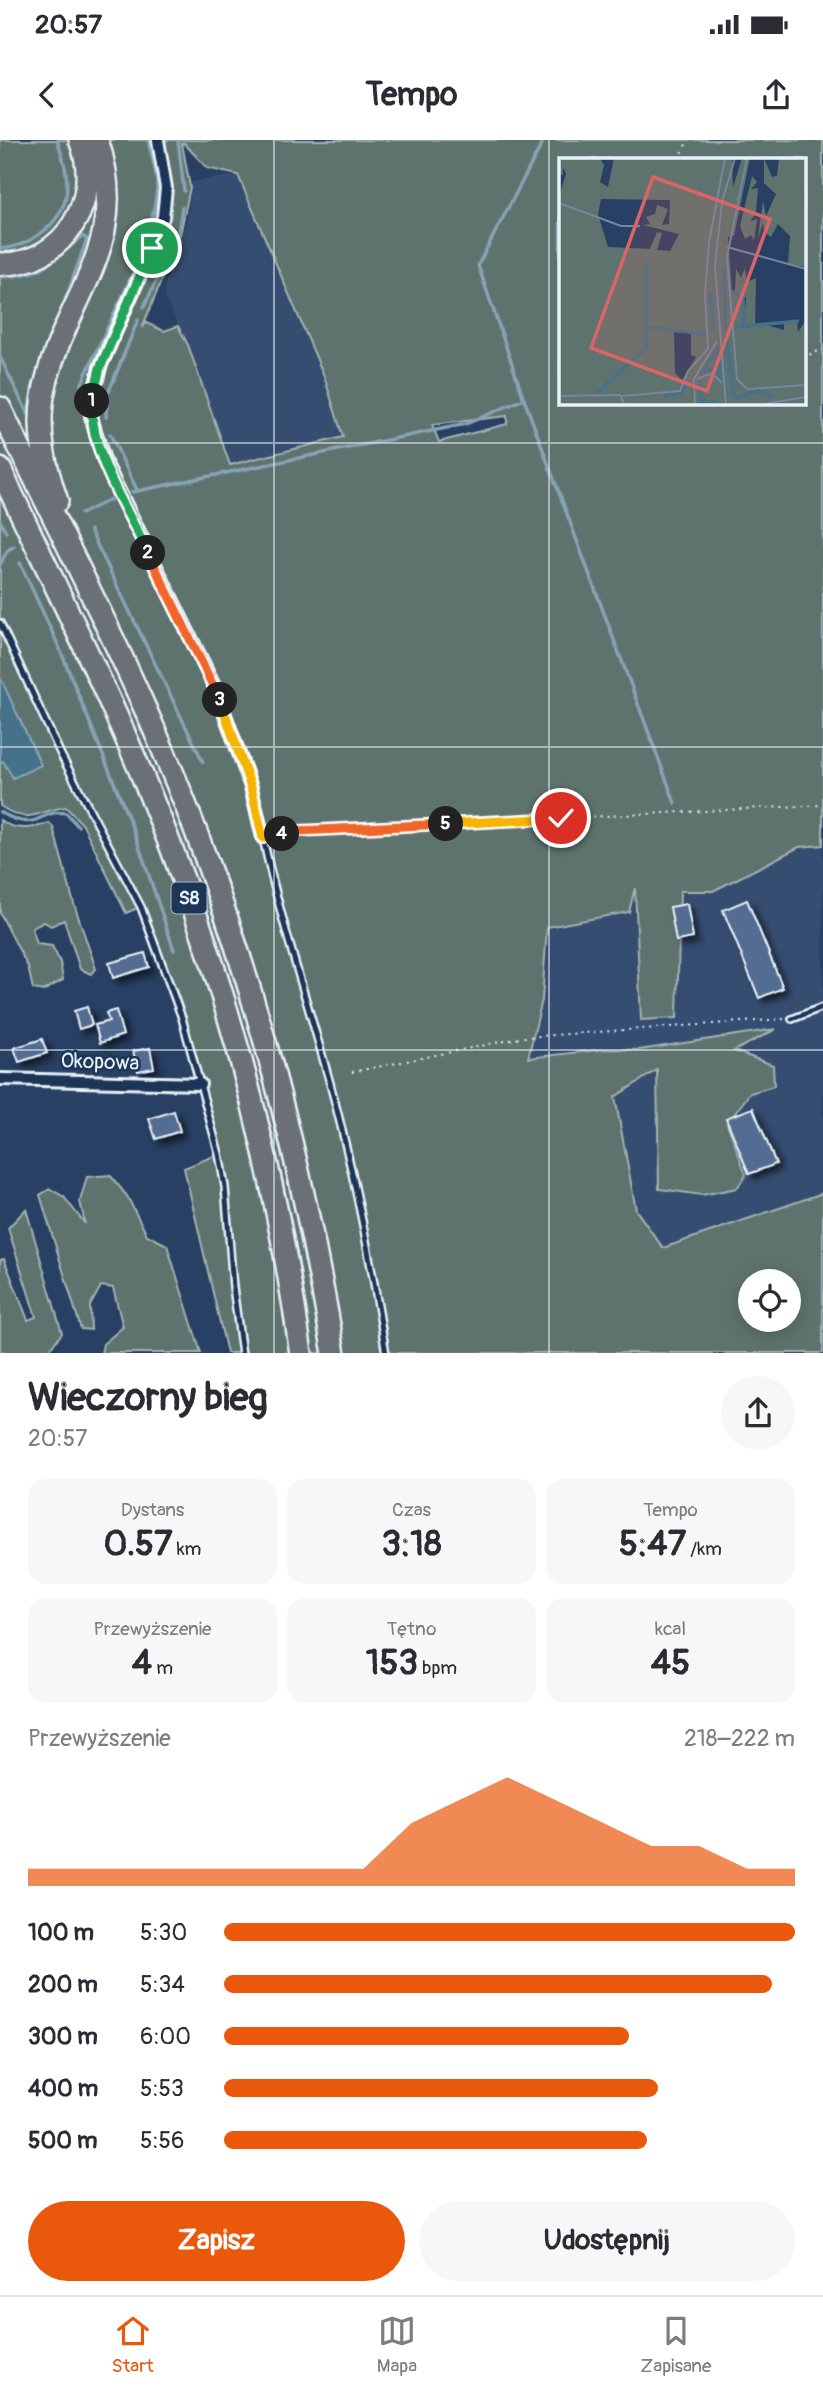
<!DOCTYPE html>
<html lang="pl">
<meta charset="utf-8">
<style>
:root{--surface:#fff;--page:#f7f7f7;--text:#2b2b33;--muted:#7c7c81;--line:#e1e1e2;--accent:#ea580c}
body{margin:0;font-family:Pangolin,sans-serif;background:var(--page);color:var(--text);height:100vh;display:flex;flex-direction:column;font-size:26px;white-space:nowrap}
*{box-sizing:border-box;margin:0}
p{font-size:23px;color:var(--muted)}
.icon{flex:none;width:38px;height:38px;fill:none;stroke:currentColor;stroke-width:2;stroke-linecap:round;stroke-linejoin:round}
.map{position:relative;height:1213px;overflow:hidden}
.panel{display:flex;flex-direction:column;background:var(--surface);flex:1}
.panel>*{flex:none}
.buttons{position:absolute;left:738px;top:1129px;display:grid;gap:14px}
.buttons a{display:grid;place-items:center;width:63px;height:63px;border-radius:50%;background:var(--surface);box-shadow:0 4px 18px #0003;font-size:35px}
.pin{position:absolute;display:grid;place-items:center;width:60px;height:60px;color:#fff;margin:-30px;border:4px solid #fff;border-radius:50%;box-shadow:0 2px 7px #0007}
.km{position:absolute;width:35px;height:35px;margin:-18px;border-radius:50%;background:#222;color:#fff;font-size:19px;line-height:35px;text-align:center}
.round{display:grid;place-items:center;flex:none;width:74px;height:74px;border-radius:37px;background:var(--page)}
.head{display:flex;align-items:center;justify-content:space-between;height:119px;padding:0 28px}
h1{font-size:38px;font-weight:800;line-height:52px}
.figures{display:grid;grid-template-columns:repeat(3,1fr);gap:10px;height:119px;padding:7px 28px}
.figures div{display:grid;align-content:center;border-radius:18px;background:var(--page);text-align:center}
.figures b{font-size:35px;font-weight:800}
.figures small{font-size:19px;font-weight:400}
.figures p{font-size:19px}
.chart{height:196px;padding:14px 28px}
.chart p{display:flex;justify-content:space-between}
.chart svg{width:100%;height:126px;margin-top:7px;fill:var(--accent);opacity:.7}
.button{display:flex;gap:14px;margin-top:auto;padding:14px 28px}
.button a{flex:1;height:80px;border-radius:42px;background:var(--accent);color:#fff;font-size:28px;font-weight:800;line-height:80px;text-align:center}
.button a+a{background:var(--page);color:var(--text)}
ul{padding:0 28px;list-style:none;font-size:23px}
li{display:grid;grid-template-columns:112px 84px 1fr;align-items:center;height:52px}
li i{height:18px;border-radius:9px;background:var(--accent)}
.status{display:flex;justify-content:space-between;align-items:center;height:49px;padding:0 35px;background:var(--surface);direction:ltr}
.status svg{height:19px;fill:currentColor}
header{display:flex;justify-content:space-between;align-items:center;height:91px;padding:0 28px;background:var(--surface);font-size:32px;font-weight:800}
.tab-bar{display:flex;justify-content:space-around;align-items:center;height:98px;border-top:2px solid var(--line);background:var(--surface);font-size:19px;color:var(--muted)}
.tab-bar a{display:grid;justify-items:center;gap:4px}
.tab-bar .current{color:var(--accent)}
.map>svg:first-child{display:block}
.built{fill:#354d71}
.green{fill:#5e736e;stroke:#a3b2b3;stroke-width:2;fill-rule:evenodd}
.water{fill:#457189;stroke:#86a4b5;stroke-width:2}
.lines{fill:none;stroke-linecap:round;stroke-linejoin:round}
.stream{stroke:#86a4b5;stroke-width:3.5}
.building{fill:#536c92;stroke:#e8f1f8;stroke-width:2;filter:url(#shadow)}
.service-casing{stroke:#e8f1f8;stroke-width:10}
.minor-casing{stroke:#e8f1f8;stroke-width:16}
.motorway-casing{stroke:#e8f1f8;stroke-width:26}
.path{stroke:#e8f1f8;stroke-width:2;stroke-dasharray:2 5;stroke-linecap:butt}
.service{stroke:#1d3557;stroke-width:5}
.minor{stroke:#1d3557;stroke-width:10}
.motorway{stroke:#6a7074;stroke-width:21}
.split-1-casing{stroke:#fff;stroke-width:14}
.split-2-casing{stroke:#fff;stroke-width:14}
.split-3-casing{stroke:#fff;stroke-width:14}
.split-4-casing{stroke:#fff;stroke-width:14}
.split-5-casing{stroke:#fff;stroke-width:14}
.split-6-casing{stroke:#fff;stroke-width:14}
.split-1{stroke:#22a559;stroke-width:9}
.split-2{stroke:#22a559;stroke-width:9}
.split-3{stroke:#f0652b;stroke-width:9}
.split-4{stroke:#f5b400;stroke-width:9}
.split-5{stroke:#f0652b;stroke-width:9}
.split-6{stroke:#f5b400;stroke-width:9}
.grid{fill:none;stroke:#e8f1f8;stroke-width:2;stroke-opacity:0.55}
.labels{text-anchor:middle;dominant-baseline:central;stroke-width:5;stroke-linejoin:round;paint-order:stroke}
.shield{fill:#1d3557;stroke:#abb9c8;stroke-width:2}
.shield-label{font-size:19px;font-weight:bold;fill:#e8f1f8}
.street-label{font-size:21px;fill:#e8f1f8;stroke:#1d3557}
.inset-river{fill:none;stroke:#457189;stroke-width:3.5}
.inset-road{fill:none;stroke:#75879f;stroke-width:2}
.view{fill:#db6466;fill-opacity:0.15;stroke:#db6466;stroke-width:3.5}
.inset-edge{fill:none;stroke:#e8f1f8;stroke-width:3.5}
</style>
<div class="status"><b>20:57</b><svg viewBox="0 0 49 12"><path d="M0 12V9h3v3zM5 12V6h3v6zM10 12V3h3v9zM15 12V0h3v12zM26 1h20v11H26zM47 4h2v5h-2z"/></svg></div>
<header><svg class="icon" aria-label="back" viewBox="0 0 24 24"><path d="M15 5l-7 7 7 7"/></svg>Tempo<svg class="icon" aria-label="share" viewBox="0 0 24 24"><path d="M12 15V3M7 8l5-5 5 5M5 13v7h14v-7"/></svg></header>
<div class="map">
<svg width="823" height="1214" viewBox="0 0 823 1214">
<defs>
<filter id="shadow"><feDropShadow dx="5" dy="5" stdDeviation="3.5" flood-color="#0009"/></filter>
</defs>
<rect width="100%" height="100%" fill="#284063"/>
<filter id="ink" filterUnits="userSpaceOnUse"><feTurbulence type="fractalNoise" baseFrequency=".0143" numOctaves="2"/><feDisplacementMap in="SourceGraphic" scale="14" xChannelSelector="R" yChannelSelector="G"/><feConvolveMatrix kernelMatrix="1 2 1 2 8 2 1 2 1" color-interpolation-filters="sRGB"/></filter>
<g filter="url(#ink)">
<path class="built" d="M238,35L324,236L343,297L230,325L188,205L165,158V143L187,80L191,42Z
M823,673V1053L663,1109L636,1070L606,909L528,918L488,689Z"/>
<path class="green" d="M0,0H823V705L799,707L713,751H680L677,878L641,880L635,748L629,772L547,787L542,860L528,918L606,909L639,910L776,889L734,911L773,925L774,946L750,953L727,984L746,1035L737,1048L702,1055L659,1049L657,930L615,957L636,1070L663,1108L823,1053V1213H227L184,1028L219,1014L182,878L140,767L126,773L83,685L66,667C36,671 30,686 0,666ZM182,3H184L207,28L238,35L324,236L343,297L230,325L188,205L178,186L164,191L146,183L142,188L180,95L190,47ZM560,19H804V262H560ZM507,276V284L439,302L432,285ZM751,1141H789V1180H751Z
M0,680C14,691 33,689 49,683L53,687L74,764L96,829L91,834L80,829L64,780L51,786L44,782L32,788L37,804L52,806L60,822L63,840L43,851L33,849L28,827L0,773Z
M110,1035L127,1056L147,1095L167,1105L201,1213H101L103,1204L123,1187L113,1148L101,1146L90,1166L91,1190L81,1189L40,1055L50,1049L64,1057L85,1084L80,1061L87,1037Z
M26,1069L62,1193L47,1213H0V1120L4,1119L28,1180L36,1177L8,1088Z"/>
<path class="water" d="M0,537L41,625L13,638L3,621L0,622Z"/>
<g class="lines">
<path class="stream" d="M178,0L184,51
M544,0L478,125L524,259L675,663
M0,109C26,107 55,89 64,64C71,43 64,19 57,0
M0,137C43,136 52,122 82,96L87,99L58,180
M144,167L178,94L182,67
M0,217L28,274L33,245L40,226
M81,246C106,183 151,115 157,48C158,33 151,15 148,0
M106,277L107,256L138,180
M110,294L137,350
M132,352L466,284L524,259
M81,374L111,359
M0,380L6,392
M90,390L203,622
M20,423L59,507L135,694L174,810
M0,425L7,411L14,406
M0,672C40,695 36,669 66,673L78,686"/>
</g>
<path class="building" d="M747,760L783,848L759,858L723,770Z
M687,764L693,798L676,801L670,767Z
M145,813L149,827L113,838L109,823Z
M87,867L92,885L79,889L74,871Z
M116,870L123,895L100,903L95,885L109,881L106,873Z
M42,899L47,913L19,922L14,908Z
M150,908L154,928L138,931L133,911Z
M753,968L776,1024L749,1034L726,978Z
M174,971L180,991L156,999L149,979Z"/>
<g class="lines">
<g class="service-casing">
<path id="service" d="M0,483L61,615L141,767L182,878L219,1014L225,1047L233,1147L242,1214
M298,691L263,698C280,779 306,857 328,936C353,1027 371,1120 386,1214
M792,879L823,867"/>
</g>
<g class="minor-casing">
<path id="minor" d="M158,0L166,48L163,77L152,108L100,227L92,260L91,277L104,320L215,547L251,647L263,698
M0,939L200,944"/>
</g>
<g class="motorway-casing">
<path id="motorway" d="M0,124C65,125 104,57 80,0
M0,268C72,416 150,563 206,719C265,880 306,1045 334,1214
M0,329C50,436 104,542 149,652C224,832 274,1020 301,1214
M57,361C45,327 37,292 43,256C61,159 134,108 97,0"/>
</g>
<path class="path" d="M679,19L688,0
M804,219L812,213L823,210
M306,691L823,665
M352,932L525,897L785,879"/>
<use href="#service" class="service"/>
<use href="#minor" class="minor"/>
<use href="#motorway" class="motorway"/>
</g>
</g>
<g class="lines" filter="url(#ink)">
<g class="split-1-casing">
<path id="split-1" d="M92,261L100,228L152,108"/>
</g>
<g class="split-2-casing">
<path id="split-2" d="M92,261C89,312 126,367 148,413"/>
</g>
<g class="split-3-casing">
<path id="split-3" d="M148,413L220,560"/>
</g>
<g class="split-4-casing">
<path id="split-4" d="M220,560L251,647L263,698L282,694"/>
</g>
<g class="split-5-casing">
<path id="split-5" d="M282,694L298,691L446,684"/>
</g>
<g class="split-6-casing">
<path id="split-6" d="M446,684L561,678"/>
</g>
<use href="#split-1" class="split-1"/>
<use href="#split-2" class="split-2"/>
<use href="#split-3" class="split-3"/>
<use href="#split-4" class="split-4"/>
<use href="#split-5" class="split-5"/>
<use href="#split-6" class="split-6"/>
</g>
<path class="grid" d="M274,0V1214M549,0V1214M0,303H823M0,607H823M0,910H823"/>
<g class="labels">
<rect class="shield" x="171.5" y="742.5" width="35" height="31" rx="5"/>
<g class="shield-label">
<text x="189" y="758">S8</text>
</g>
<g class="street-label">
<text transform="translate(100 922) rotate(2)">Okopowa</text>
</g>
</g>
<g transform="translate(559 18)">
<rect width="247" height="247" fill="#284063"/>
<path d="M0,0H41L45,7L41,24L49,29L55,0H173L174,29L183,0H191L175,78L169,79L173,135L183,140L185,167L187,140L176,133L177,111L182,120L186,110L188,124L197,120L196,167L185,170L207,167L225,172V165L238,164L239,174L247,162V247H0V38L7,16L4,9V17L0,16ZM42,41L111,42L110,66L103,67L109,51L98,47L96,56L87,59L91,66L84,67L120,76L111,93L98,92L103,75L98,74L91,91L49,89L39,56ZM115,173L132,175V197L137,199L123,222L116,215ZM205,0L213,19L218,18L220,0H247V109L229,106L231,78L219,66L212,79L205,74L204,65L199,80L204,43L207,58L217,36L205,25ZM193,18L198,24L192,31L199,30L197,54L191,64L198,61L195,82L192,77L186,81L181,68Z" fill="#5e736e" fill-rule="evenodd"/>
<path class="inset-river" d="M165,109L167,172M173,133L184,140L185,169M151,134L155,173M87,169L147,176M176,169L240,163M167,177L175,239M158,193L161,218L151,212L142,215ZM142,222V243L156,244M38,235L87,190V104M105,237L122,235L128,222M177,240L199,233L213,238"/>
<path class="inset-road" d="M188,0L168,99L178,221L188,231L247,227M0,45L62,68H81M168,89L247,111M138,221L153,215L163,225M0,238L61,237L66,247M63,238L121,233L129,213L149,191L146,137L150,84L166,0M205,246L247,239M136,247L135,221L158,183M167,247L156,108L163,44L176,0"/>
<path class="view" d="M94,19L211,61L148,233L32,190Z"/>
<rect width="247" height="247" class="inset-edge"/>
</g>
</svg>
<div class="buttons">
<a><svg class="icon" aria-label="locate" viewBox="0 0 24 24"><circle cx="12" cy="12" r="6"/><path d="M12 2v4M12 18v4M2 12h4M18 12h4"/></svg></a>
</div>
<div class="pin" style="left:152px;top:108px;background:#1e9e55"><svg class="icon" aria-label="arrive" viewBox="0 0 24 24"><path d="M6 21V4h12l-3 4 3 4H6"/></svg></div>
<div class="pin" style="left:561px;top:678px;background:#d93025"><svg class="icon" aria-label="check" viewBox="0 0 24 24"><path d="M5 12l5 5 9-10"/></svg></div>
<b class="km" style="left:92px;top:261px">1</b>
<b class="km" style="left:148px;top:413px">2</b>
<b class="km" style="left:220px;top:560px">3</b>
<b class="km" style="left:282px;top:694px">4</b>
<b class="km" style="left:446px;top:684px">5</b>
</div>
<section class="panel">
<div class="head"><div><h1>Wieczorny bieg</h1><p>20:57</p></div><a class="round"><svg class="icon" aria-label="share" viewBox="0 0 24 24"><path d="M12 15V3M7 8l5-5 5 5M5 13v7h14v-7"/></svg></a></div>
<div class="figures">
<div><p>Dystans</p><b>0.57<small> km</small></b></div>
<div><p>Czas</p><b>3:18</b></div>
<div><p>Tempo</p><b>5:47<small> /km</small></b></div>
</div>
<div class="figures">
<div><p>Przewyższenie</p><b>4<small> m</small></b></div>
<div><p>Tętno</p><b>153<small> bpm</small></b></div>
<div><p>kcal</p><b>45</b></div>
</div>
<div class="chart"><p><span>Przewyższenie</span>218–222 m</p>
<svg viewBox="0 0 160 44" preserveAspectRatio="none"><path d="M0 44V38L10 38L20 38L30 38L40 38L50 38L60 38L70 38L80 22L90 14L100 6L110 14L120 22L130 30L140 30L150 38L160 38V44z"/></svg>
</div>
<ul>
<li><b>100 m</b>5:30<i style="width:100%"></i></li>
<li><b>200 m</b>5:34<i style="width:96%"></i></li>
<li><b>300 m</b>6:00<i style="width:71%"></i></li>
<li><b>400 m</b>5:53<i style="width:76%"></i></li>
<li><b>500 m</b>5:56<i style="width:74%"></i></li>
</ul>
<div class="button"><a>Zapisz</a><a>Udostępnij</a></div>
</section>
<nav class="tab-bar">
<a class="current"><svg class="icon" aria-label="home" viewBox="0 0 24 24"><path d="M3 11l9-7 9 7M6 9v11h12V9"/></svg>Start</a>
<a><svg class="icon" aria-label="map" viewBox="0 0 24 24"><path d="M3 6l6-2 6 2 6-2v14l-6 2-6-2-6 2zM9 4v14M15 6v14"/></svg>Mapa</a>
<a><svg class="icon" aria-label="saved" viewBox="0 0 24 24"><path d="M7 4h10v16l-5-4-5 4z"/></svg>Zapisane</a>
</nav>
